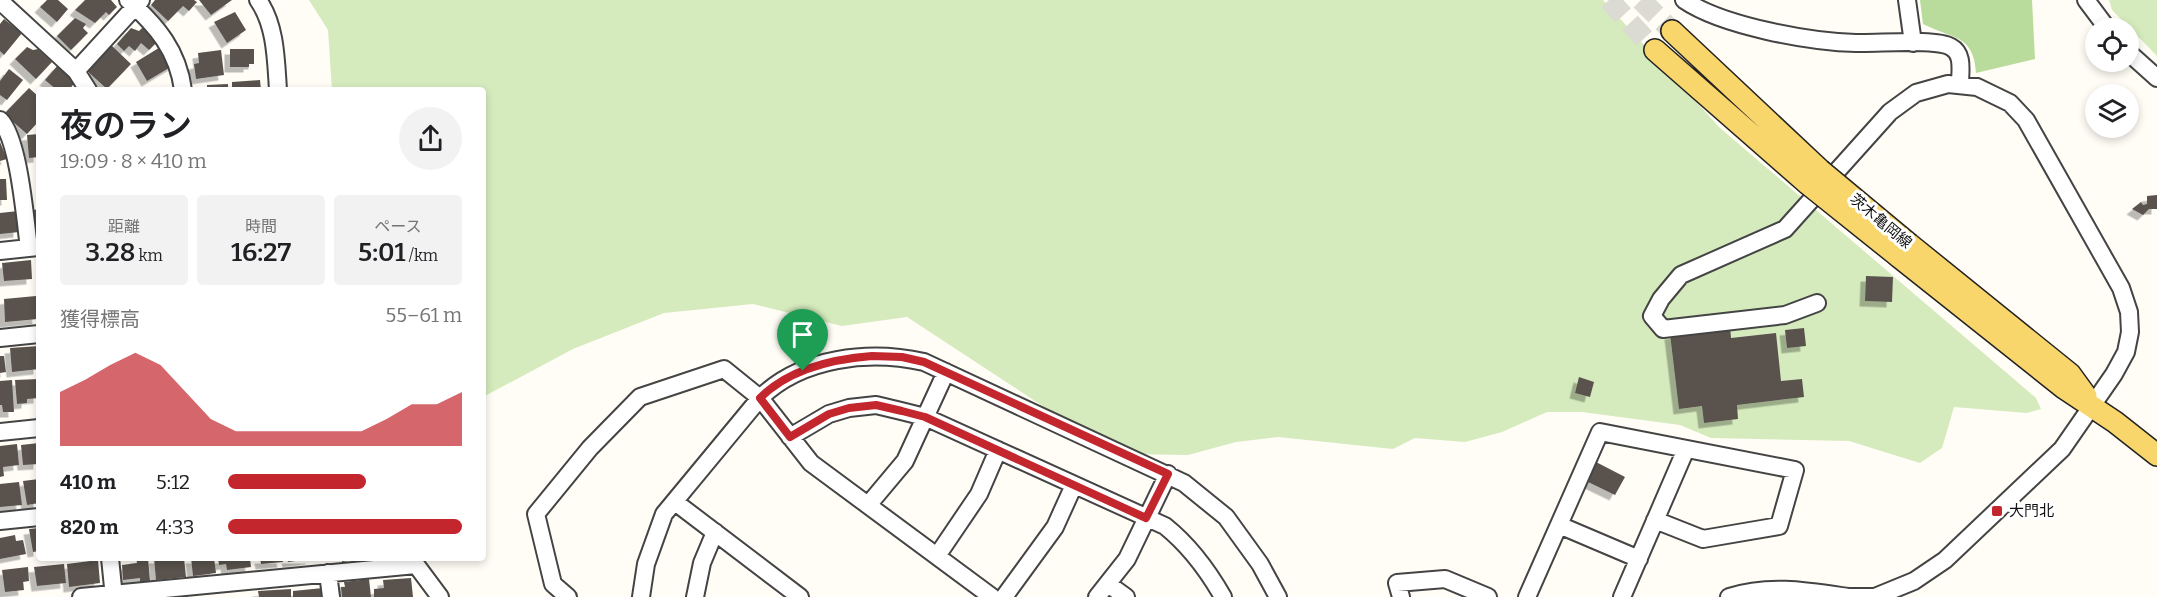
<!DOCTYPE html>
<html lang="ja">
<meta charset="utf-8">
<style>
:root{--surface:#fff;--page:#f2f2f2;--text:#202124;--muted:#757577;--accent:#c4262e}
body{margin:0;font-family:Bitter,"Noto Sans JP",serif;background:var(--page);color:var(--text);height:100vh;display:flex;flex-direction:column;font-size:22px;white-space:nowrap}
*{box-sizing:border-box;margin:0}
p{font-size:20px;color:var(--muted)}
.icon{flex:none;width:33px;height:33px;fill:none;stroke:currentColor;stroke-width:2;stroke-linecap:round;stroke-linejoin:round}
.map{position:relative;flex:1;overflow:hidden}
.details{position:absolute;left:36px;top:87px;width:450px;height:474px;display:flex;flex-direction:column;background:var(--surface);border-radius:6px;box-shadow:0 3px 9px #0003}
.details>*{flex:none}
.tools{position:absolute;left:2085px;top:18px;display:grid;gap:12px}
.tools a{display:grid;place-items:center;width:54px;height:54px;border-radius:50%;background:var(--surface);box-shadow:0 3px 9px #0003;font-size:30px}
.pin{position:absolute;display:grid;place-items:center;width:51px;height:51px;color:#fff;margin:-62px -26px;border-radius:50% 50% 50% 0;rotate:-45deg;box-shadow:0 0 6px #0007}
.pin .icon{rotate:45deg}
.round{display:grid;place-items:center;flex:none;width:63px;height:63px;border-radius:32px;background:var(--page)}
.headline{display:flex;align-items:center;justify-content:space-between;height:102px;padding:0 24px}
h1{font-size:33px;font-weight:600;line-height:45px}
.figures{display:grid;grid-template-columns:repeat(3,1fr);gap:9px;height:102px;padding:6px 24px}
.figures div{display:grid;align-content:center;border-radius:6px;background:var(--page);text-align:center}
.figures b{font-size:26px;font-weight:600}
.figures small{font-size:16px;font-weight:400}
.figures p{font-size:16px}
.chart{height:168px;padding:12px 24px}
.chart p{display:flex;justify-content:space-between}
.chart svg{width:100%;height:108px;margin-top:6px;fill:var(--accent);opacity:.7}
ul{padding:0 24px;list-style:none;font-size:20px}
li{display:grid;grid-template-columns:96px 72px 1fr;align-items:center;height:45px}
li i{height:15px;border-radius:8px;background:var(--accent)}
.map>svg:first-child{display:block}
.green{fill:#d5ebbd}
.forest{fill:#b9dc9c}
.building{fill:#5a524d;filter:url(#shadow)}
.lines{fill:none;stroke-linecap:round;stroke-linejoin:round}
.major-tunnel{stroke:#dbdad3;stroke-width:21;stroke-dasharray:21 10;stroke-linecap:butt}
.minor-casing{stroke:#444;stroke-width:20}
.major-casing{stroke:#222;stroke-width:24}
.minor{stroke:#fff;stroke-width:16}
.major{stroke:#f9d66b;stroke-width:21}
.major-bridge-casing{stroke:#222;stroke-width:24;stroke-linecap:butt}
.major-bridge{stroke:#f9d66b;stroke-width:21}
.route-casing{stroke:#fff;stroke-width:12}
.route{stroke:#c4262e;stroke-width:8}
.poi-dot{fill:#c4262e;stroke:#fff;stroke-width:2}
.labels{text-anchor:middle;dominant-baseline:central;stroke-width:6;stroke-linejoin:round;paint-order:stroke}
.street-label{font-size:15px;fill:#111;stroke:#fff}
.poi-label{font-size:15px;fill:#111;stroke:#fff;text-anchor:start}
</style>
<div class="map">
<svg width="2157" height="597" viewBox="0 0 2157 597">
<defs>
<filter id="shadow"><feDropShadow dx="-5.5" dy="5.5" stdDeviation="0" flood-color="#0004"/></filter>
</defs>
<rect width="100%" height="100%" fill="#fffdf5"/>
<path class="green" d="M309,0H1603L1720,128L2036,398L2041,409L2027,413L1954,407L1942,448L1920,463L1849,441L1711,438L1680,425L1582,412H1547L1502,432L1465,442L1415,438L1393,449L1278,437L1236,442L1188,455L1128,454L1084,433L907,317L842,326L753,304L664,313L573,349L483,397V90H332L328,30Z
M2109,0H2157V56L2112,10Z"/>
<path class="forest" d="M1920,0H2032L2035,59L1976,73C1974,34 1952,39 1923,24Z"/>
<path class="building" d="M47,0H58L68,9L57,22L40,7Z
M85,0H111L117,7L109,15L106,12L95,23L75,10Z
M155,0H194L197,2L189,11L183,6L168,21L151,5Z
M199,0H232L211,15Z
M235,12L246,30L227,43L214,22Z
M75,18L86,24L83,28L88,33L71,50L57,36Z
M4,19L22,33L4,55L0,51V24Z
M144,26L159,40L149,50L141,43L135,51L129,46L124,51L117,44L131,28L139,31Z
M111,45L131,64L107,89L86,70Z
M162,46L174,65L147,81L136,62Z
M27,47L33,50L38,49L52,62L36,79L15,59Z
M230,49H254V64H249V67H230Z
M221,50L224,75L196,79L194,64L199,63L198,53Z
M58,65L76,81L69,90H57L45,80Z
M9,69L23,80L7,100L0,95V81Z
M260,80L261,90H232V82Z
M228,84V90H207V85Z
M29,88L39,97V121L27,134L4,114Z
M39,134V157L29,158L27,135Z
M0,142L7,159L0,161Z
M0,179H6L7,200H0Z
M2157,195V209H2149L2143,215L2132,209L2141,202L2143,205L2147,204V196Z
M39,209V228L36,229L34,210Z
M18,211L19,232L0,234V213Z
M31,260L32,279L4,281L2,263Z
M1866,276L1893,277L1892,302L1865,301Z
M36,296L38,319L5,322L4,299Z
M1730,326L1731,338L1776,333L1781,381L1802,379L1804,397L1737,405L1738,419L1704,423L1702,406L1679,409L1670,334Z
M1804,328L1806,346L1787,348L1785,330Z
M39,346V369L12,372L10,348Z
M0,356H4L6,372L0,373Z
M1579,377L1594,382L1590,397L1575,393Z
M39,379V398L27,399V403L17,404L15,380Z
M12,380L14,412H3L2,405H0V381Z
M39,443V464L23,465L21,445Z
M17,444L19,465L3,467L4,476L0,477V446Z
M1596,462L1625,477L1615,495L1586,481Z
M39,479V503L27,505L23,481Z
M19,482L22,505L0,507V484Z
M39,528V551L33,552L29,529Z
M15,535L16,541L23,540L26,554L0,559V538Z
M136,558H148L150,581L140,582V578L123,580L122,565L137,563Z
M154,558H184L186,577L156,580Z
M191,558H214L216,573L193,576Z
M218,558H250L251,567L227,570L226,564L219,565Z
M260,558H282L283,562L261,564Z
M287,558H311V559L288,562Z
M342,558H363V559L342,562Z
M98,560L100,583L69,587L67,564Z
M64,564L66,583L37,586L34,567Z
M28,567L29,581L23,582L24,590L5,592L2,570Z
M411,578L413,597H374V589L384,588L383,580Z
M369,579L371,597H342L341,587H345L344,582Z
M323,588L324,597H293V591Z
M291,589V597H259L258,591Z"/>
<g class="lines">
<path class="major-tunnel" d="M1609,0L1655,50
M1641,0L1672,31"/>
<g class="minor-casing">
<path id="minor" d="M128,0C157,26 178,51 183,90
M258,0C276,25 276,61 278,90
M1684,0C1722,26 1810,42 1856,43C1877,44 1935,38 1951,47C1964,54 1960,71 1960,84
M1907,0L1913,43
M2086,0L2107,28
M0,1L76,71L88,90
M2128,52L2157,78
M76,71L141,0
M0,120C19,139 25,219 29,248
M0,251L38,247
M1817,303L1785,315L1663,329L1652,316L1661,299L1681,275L1785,229L1890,112L1916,93L1948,84L1977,87L2010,103L2026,120L2121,288L2129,312L2130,332L2126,352L2114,374L2062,449L1945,560L1914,581L1875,597H1850
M0,338L39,334
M0,432L39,428
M790,437L829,414L849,408L876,405L901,411L925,417L1165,526C1190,546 1207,569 1223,597
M675,502L800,597
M869,504L905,461L946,372
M0,521L39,517
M1559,525L1639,559
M937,556L979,494L998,450
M110,558L114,597
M411,558L440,597
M328,573L331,597
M1108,584L1126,597
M81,597L416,565
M568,597L553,584L536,514L590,448L640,397L724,369L760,398L811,463L992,597
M641,597L646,564L664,514L760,398C802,357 869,350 924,362L1184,483L1226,517L1260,564L1278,597
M695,597L702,563L715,532
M1004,597L1055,527L1074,485
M1097,597L1127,559L1168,474
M1401,597L1397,583L1445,579L1488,597
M1527,597L1600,432L1795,470L1779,526L1703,539L1655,520
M1622,597L1686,449
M1729,597C1769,584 1808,591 1848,597"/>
</g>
<g class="major-casing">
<path id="major" d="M1672,31L1820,170
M1655,50L1808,184
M1909,244L2070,374L2086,396
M1898,256L2064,388L2115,422L2157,455"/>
</g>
<use href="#minor" class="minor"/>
<use href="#major" class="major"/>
<g class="major-bridge-casing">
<path id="major-bridge" d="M1820,170L1909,244
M1808,184L1898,256"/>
</g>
<use href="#major-bridge" class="major-bridge"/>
</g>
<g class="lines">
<g class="route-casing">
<path id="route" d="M872,356L902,357L924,362L1168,474L1146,518L925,417L902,411L876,405L849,408L829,414L790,437L760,398C789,369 833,359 872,356Z"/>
</g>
<use href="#route" class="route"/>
</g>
<rect class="poi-dot" x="1991" y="505" width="12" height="12" rx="3"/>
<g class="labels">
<g class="street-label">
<text transform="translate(1881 221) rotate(40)">茨木亀岡線</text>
</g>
<g class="poi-label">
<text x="2009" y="511">大門北</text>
</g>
</g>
</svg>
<div class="tools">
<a><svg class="icon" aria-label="locate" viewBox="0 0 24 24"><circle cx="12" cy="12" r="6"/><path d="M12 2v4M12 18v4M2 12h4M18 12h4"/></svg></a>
<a><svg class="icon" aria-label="layers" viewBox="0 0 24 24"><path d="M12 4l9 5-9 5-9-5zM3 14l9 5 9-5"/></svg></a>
</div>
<div class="pin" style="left:803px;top:371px;background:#1e9e55"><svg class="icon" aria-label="arrive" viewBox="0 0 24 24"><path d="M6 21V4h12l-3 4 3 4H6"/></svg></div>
<section class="details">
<div class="headline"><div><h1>夜のラン</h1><p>19:09 · 8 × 410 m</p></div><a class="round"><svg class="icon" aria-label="share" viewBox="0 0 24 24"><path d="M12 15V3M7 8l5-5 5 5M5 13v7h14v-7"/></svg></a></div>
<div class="figures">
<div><p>距離</p><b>3.28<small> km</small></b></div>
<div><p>時間</p><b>16:27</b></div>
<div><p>ペース</p><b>5:01<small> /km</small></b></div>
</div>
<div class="chart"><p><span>獲得標高</span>55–61 m</p>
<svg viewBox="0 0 160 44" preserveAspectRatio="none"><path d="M0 44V22L10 17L20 11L30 6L40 11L50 22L60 33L70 38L80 38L90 38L100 38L110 38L120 38L130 33L140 27L150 27L160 22V44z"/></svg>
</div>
<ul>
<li><b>410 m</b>5:12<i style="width:59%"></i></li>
<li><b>820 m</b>4:33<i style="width:100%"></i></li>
</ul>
</section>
</div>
